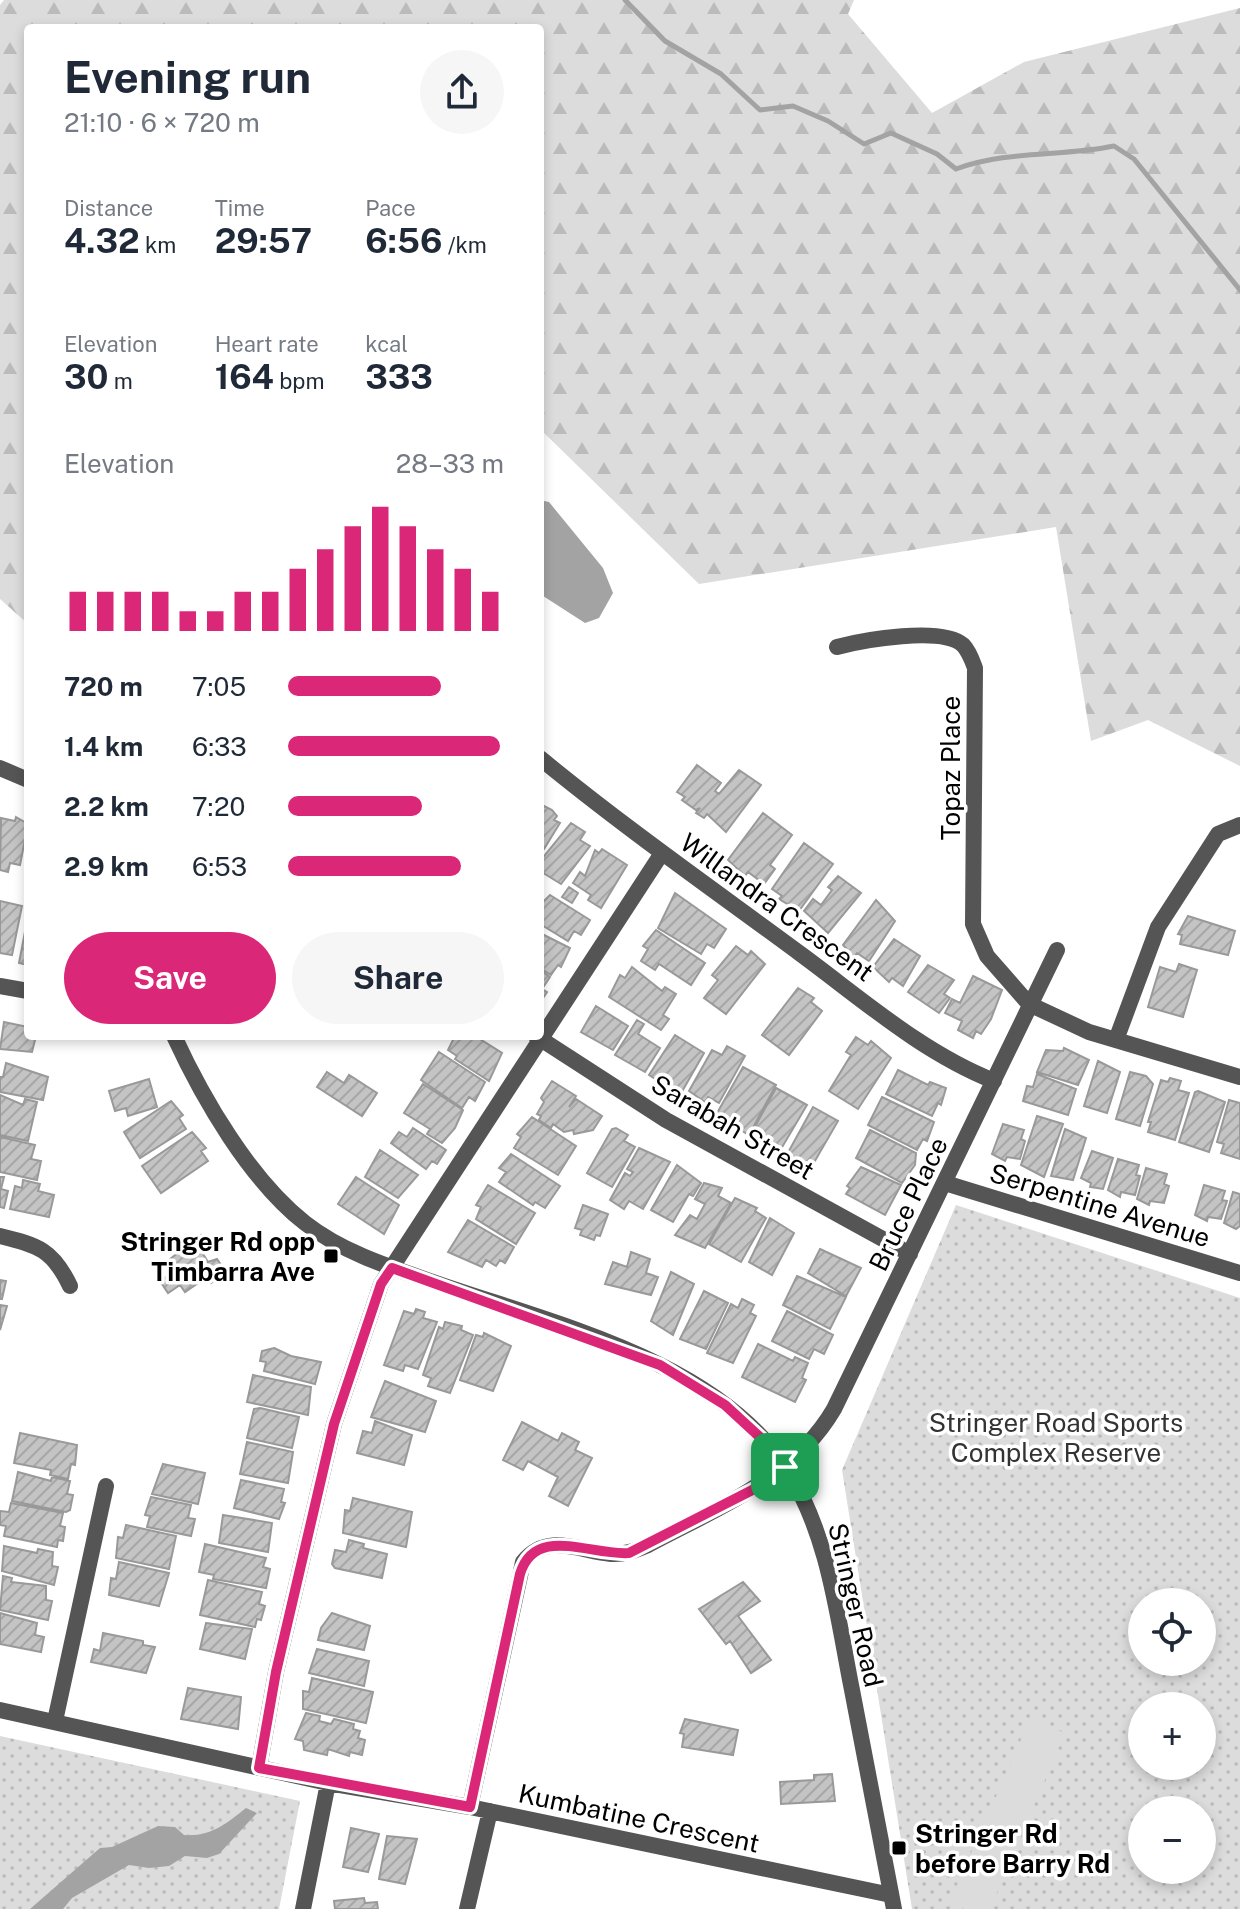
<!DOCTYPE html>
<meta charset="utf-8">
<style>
:root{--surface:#fff;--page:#f6f6f7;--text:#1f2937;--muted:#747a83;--accent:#db2777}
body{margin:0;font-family:"Public Sans",sans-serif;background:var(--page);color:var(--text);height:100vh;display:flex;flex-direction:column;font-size:30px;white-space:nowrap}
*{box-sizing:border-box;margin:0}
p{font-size:26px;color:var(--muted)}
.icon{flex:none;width:44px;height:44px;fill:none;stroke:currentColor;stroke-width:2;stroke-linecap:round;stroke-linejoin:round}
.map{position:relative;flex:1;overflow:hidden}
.details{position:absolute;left:24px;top:24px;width:520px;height:1016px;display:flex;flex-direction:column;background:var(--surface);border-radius:8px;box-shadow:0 4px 12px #0003}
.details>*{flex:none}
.tools{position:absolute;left:1128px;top:1588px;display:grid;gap:16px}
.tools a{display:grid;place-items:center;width:88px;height:88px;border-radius:50%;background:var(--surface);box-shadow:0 4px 12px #0003;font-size:40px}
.pin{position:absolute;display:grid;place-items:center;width:68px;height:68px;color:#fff;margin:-34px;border-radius:16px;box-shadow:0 4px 12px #0006}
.round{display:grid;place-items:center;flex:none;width:84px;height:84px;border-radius:42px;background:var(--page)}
.headline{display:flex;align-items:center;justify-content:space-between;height:136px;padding:0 40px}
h1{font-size:44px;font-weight:700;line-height:60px}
.figures{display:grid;grid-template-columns:repeat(3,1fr);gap:12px;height:136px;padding:8px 40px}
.figures div{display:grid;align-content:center}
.figures b{font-size:34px;font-weight:700}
.figures small{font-size:22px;font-weight:400}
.figures p{font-size:22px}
.chart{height:224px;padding:16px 40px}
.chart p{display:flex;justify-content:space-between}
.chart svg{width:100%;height:144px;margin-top:8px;stroke:var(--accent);stroke-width:6}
.action{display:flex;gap:16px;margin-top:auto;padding:16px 40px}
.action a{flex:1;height:92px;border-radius:48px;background:var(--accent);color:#fff;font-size:32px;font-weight:700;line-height:92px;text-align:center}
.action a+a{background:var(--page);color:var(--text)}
ul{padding:0 40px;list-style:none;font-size:26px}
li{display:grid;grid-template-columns:128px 96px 1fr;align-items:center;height:60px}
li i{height:20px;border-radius:10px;background:var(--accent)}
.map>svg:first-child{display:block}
.grass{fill:url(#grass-dots);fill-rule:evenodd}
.forest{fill:url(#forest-firs)}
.pitch{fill:#dcdcdc}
.water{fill:#a3a3a3}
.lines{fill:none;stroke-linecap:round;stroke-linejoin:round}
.stream{stroke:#a3a3a3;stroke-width:5}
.building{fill:url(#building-hatch);stroke:#999;stroke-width:2}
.minor{stroke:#555;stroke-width:16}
.tertiary{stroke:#555;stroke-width:16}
.route-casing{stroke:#fff;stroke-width:16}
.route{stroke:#db2777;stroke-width:10}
.poi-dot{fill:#000;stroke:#fff;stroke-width:3}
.labels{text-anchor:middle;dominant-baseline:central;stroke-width:7;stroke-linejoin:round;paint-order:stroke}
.street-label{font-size:26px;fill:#000;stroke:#fff}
.poi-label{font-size:26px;font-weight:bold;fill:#000;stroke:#fff;text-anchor:end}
.park-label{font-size:26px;fill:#333;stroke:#fff}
</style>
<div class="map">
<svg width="1240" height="1909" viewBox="0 0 1240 1909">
<defs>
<pattern id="grass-dots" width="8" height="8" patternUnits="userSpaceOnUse" patternTransform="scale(2)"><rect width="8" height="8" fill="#dcdcdc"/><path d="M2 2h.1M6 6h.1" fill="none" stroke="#bbb" stroke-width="1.8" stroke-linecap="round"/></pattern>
<pattern id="forest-firs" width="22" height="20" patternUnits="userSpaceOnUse" patternTransform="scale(2)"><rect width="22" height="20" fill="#dcdcdc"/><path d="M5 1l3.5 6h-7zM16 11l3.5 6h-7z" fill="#bbb"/></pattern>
<pattern id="building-hatch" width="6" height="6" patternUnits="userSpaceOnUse" patternTransform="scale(2)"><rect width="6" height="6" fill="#c4c4c4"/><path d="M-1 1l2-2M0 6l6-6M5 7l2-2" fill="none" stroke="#a7a7a7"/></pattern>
</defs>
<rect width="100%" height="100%" fill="#fff"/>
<path class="grass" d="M956,1205L1240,1298V1909H912L842,1470ZM1142,1602H1202V1662H1142ZM1142,1706H1202V1766H1142ZM1142,1810H1202V1870H1142Z
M0,1736L300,1801L279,1909H0Z"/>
<path class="forest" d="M4,0H854L848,14L932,113L1024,62L1240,8V766L1148,720L1091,741L1056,527L699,584L540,429V28H28V624L0,599V5Z"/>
<path class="pitch" d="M1030,1719L1065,1733L990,1909H964L949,1903Z"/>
<path class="water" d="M540,500L549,502L603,568L613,593L599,618L585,623L540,594Z
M246,1808L257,1813L219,1854L207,1858L185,1856L169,1866L149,1868L129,1865L72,1898L63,1909H30L100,1848L112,1847L158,1826L175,1827L184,1835C210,1837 226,1824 246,1808Z"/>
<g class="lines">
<path class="stream" d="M625,0L665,41L721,74L760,110L793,106L828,121L864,144L891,133L937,154L956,169C1008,150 1060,157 1114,146L1134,159L1240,290"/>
</g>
<path class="building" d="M697,765L721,783L715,791L719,794L739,770L761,785L726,832L707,814L704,818L696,813L700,808L696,810L682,800L685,797L677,792Z
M540,804L552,810L557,816L554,820L560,823L544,849H540Z
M763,813L792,835L770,865L775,869L764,884L748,872L745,876L728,860Z
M16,817L28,824L20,865L10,863L8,872L0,870L1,818L15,821Z
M571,823L585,832L580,840L590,846L561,884L540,871V861Z
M804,843L833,864L799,911L779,899L782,896L772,889Z
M602,849L627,865L601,908L588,900L591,895L573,883L580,872L585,876L595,850L599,853Z
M838,876L861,893L828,933L804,911L813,899L821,905L832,890L828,887Z
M569,887L578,893L572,903L562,897Z
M675,893L726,929L714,948L707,944L701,954L658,928Z
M550,895L590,920L581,935L574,931L568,941L540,924V905Z
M876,900L895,921L869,961L857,953L854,957L843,945Z
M0,901L22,906L12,955L0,953Z
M28,916V965L19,963Z
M1188,916L1235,931L1228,955L1180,944L1182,935L1178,934Z
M656,930L705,963L691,985L659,964L655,970L641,961L648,949L643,946Z
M540,933L570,948L561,967L558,965L551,975L540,968Z
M894,939L920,956L903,986L892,978L889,982L873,967Z
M736,946L748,955L751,951L765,964L726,1014L704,998L718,980L712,975Z
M1179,964L1197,970L1183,1017L1148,1007L1160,967L1176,972Z
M928,965L954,980L944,994L950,998L939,1013L908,992Z
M632,967L662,991L665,987L676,994L663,1015L669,1019L661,1030L609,997L620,975L625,978Z
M540,970L550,977L542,989L547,992L541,1001Z
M973,976L1002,990L991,1019L981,1034L976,1031L973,1038L958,1030L962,1021L945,1013L952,999L960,1003Z
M798,988L814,998L811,1002L822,1011L789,1055L762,1035Z
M596,1006L628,1026L613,1050L581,1032Z
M637,1020L644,1024L638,1034L660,1048L645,1072L615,1055Z
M4,1022L28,1027V1036H36L32,1052L0,1049Z
M675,1035L704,1053L680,1095L649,1075Z
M455,1036H475L502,1053L489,1081L455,1059L457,1056L448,1050Z
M856,1037L868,1045L871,1041L891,1058L858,1109L829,1091L851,1055L846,1052Z
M727,1046L745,1056L719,1103L708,1097L705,1102L689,1091L712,1050L722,1055Z
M1064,1048L1089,1060L1078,1085L1037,1072L1046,1050L1063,1051Z
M439,1052L485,1082L475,1101L469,1097L462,1108L421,1080Z
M1098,1061L1120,1072L1107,1113L1084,1106Z
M6,1063L48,1077L43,1100L0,1092V1077H3Z
M743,1067L776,1085L749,1135L716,1115Z
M898,1070L928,1085L930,1082L946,1088L941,1105L938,1103L932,1116L886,1094Z
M327,1072L344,1083L349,1075L377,1093L362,1116L317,1087Z
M1130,1072L1146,1076L1153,1084L1140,1126L1116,1119Z
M1037,1074L1076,1089L1068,1115L1023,1101L1027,1086L1033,1087Z
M1170,1078L1181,1081L1178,1090L1189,1093L1175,1140L1148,1132L1151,1122H1148L1161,1080L1168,1082Z
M149,1079L157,1107L128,1116L126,1108L115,1111L109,1091Z
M552,1081L576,1096L569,1107L576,1099L602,1116L593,1130L574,1134L573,1130L564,1132L553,1124L551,1128L539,1120L541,1116L537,1114L544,1102L541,1098Z
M423,1084L463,1110L455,1128L442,1143L427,1134L430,1129L404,1113Z
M776,1088L807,1105L781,1149L770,1143L768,1147L750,1136Z
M1198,1091L1225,1102L1209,1152L1179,1142L1195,1092Z
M0,1095L23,1105L25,1099L37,1102L28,1141L0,1135Z
M882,1097L934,1122L927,1141L923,1139L917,1150L868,1125Z
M1229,1100L1240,1103V1159L1221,1153L1224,1144L1217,1142Z
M171,1101L183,1115L179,1118L186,1129L140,1158L124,1132Z
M813,1107L838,1121L812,1166L803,1162L801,1166L785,1158Z
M1037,1116L1063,1124L1044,1177L1021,1165Z
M532,1117L576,1146L558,1175L514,1148L521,1137L517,1134Z
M1003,1124L1024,1130L1021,1139L1025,1141L1020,1159L1007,1157L1005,1161L992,1154Z
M413,1128L446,1150L437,1164L432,1161L426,1169L391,1143L399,1132L407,1137Z
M616,1128L628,1135L624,1141L635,1147L612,1187L587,1173L612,1129Z
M1065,1129L1086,1138L1073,1180L1051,1176Z
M870,1130L916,1153L915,1165L902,1183L856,1158Z
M192,1132L206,1148L201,1151L208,1161L161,1193L142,1166Z
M0,1137L35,1145L31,1159L41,1161L37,1180L0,1172Z
M639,1148L670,1162L643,1209L629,1201L624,1209L610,1200L625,1173L630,1176L633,1172L627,1169Z
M380,1150L418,1175L398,1198L365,1177Z
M1092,1151L1113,1158L1103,1189L1090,1187L1091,1183L1081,1178Z
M511,1154L560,1186L545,1208L535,1202L533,1205L499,1182L506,1172L499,1168Z
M1118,1159L1139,1165L1136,1175L1140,1176L1135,1195L1121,1192L1120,1197L1108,1190Z
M677,1165L701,1183L693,1196L689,1194L673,1222L651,1210Z
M861,1167L901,1185L885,1215L846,1194L850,1188L847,1186Z
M1146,1168L1167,1174L1164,1184L1169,1186L1164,1203L1150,1201L1149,1205L1137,1199Z
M0,1177H4L1,1189L8,1191L4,1208L0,1207Z
M356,1177L399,1205L384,1234L338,1204Z
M23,1180L40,1184L38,1191L54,1195L49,1217L10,1209L15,1186L22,1188Z
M704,1183L722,1188L718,1196L731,1203L705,1248L675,1235L690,1215L697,1219L705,1204L695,1199Z
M488,1185L535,1213L516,1244L476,1219L481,1207L476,1205Z
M1204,1185L1225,1191L1222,1200L1227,1201L1221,1219L1208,1217L1207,1221L1195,1215Z
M1233,1192L1240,1194V1226L1236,1229L1224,1223Z
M735,1198L757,1208L755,1211L766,1218L741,1262L709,1244Z
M583,1205L608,1214L600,1236L596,1235L594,1240L580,1235L582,1230L575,1228Z
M770,1218L794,1233L772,1275L749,1262Z
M468,1220L514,1247L505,1263L500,1260L496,1266L486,1260L482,1267L448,1252Z
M201,1235L208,1244L200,1249L208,1262L217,1259L226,1272L211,1283L207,1277L185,1292L180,1285L168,1293L160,1281L172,1273L165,1263Z
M820,1249L861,1268L846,1296L808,1273Z
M631,1252L650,1259L646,1273L658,1277L651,1295L605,1284L613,1262L627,1267Z
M671,1272L694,1284L673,1335L651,1321Z
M797,1276L846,1297L830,1329L783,1305Z
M0,1280L6,1281L2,1299H0Z
M704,1291L728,1303L706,1349L680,1339Z
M742,1299L754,1305L750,1313L756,1316L733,1363L707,1353L731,1304L738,1308Z
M0,1305L7,1306L0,1330Z
M416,1309L425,1312L423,1318L437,1322L418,1369L405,1365L403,1371L384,1365L404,1311L414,1314Z
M787,1311L833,1335L824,1354L814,1349L809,1359L772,1341Z
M445,1322L462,1326L461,1330L473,1335L450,1393L428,1386L431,1378L423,1375L439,1327L443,1329Z
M484,1333L511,1346L493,1391L460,1380L476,1335L483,1337Z
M758,1344L793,1361L795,1357L808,1363L802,1378L806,1380L795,1402L742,1377Z
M274,1348L291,1356L321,1362L315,1384L264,1371L266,1362L260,1361L262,1351Z
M253,1375L311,1387L308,1415L247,1402Z
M385,1381L436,1401L425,1432L371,1417Z
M260,1408L299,1417L292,1448L247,1438L254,1409Z
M375,1421L412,1435L404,1465L357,1453L363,1431L372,1433Z
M522,1422L558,1441L562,1433L579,1442L575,1450L592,1458L568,1506L549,1496L558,1477L528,1461L523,1470L503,1460Z
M20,1433L77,1445L75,1465L71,1464L68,1479L50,1475L51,1470L14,1463Z
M247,1442L293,1452L288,1483L240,1474Z
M163,1464L205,1473L198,1504L152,1494Z
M18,1472L51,1481L52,1477L70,1481L67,1494L73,1495L70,1510L66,1512L12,1501Z
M241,1480L284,1489L281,1502L285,1503L279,1519L234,1508Z
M151,1497L191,1505L188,1518L195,1519L191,1536L147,1527L150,1516L145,1515Z
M353,1498L412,1512L406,1547L343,1533L345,1510L350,1511Z
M11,1503L63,1513L60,1526L65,1527L63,1541L58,1540L57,1547L4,1536L6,1526L0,1525V1511L9,1512Z
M223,1515L272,1523L268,1552L219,1543Z
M126,1525L176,1536L169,1569L116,1558L118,1537L123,1538Z
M349,1540L364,1544L363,1548L387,1554L382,1578L335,1568L332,1564L335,1550L346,1552Z
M205,1544L266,1558L263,1567L270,1569L266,1588L213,1579L214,1575L199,1572Z
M4,1546L37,1553L38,1549L53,1552L52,1566L58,1567L54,1585L2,1571Z
M119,1562L169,1573L159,1606L109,1595L111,1578L116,1579Z
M3,1576L12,1578L11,1582L46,1586V1600L52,1601L48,1620L0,1610Z
M208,1580L262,1592L259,1604L265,1606L261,1620L257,1619L255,1627L200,1615Z
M743,1582L760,1601L738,1616L771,1660L751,1673L730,1641L726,1644L699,1609Z
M0,1613L37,1623L35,1635L44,1637L41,1652L0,1644Z
M332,1613L370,1626L364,1650L318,1640L321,1628Z
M206,1623L252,1629L245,1659L200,1649Z
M103,1633L143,1641V1645L155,1647L146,1673L91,1662L94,1649L100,1651Z
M317,1649L369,1661L364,1686L309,1673Z
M312,1678L373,1692L366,1723L303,1709V1691L309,1692Z
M188,1688L241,1697L238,1729L181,1719Z
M306,1713L320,1716L319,1721L331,1724L334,1719L354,1724L353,1729L360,1731L358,1738L365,1740L362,1755L350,1752L349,1756L328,1749L327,1755L304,1750L303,1741L295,1739Z
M685,1719L738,1730L733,1755L682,1747L684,1734L680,1733Z
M832,1774L835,1801L781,1804L780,1782L814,1780V1775Z
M351,1828L379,1834L368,1872L343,1867Z
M387,1836L417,1839L405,1884L379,1879Z
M364,1898L365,1903L377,1902L378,1909H335L334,1901Z"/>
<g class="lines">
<path class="minor" d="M837,647C863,640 942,626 963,645C969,651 972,660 975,668L973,924L987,956L1029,1004L1089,1032L1240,1077
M540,758C624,827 714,890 802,955C863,1000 923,1053 994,1081
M0,986L28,991
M536,1036L666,1120L910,1254
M1116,1040L1158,927L1218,834L1240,825
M945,1183L1240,1273
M0,1236C38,1245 53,1250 70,1286
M0,1710L328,1783L470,1807L891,1895
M55,1721L106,1486
M259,1768L276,1672L334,1424L381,1284L662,853
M470,1807L523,1562C547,1532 579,1551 611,1554C625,1555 636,1550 648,1545C717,1508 793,1479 834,1409L1057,950
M303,1909L328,1783
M467,1909L490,1811"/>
<path class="tertiary" d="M0,768L28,780
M174,1036C203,1099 250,1180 305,1223C342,1252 389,1267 433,1282C550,1323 718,1360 788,1471C829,1537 837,1615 852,1690C866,1763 880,1836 894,1909"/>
</g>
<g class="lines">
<g class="route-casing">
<path id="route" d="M392,1268L660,1365L725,1405L763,1440L785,1467L766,1483L629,1553C591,1556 535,1524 520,1574L470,1807L259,1768L276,1672L334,1424L381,1284Z"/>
</g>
<use href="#route" class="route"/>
</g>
<g class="poi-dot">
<rect x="323" y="1248" width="16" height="16" rx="4"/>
<rect x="891" y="1840" width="16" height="16" rx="4"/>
</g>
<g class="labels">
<g class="street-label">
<text transform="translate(950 768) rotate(-90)">Topaz Place</text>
<text transform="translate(777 907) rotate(36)">Willandra Crescent</text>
<text transform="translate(733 1127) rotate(30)">Sarabah Street</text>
<text transform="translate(908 1204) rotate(-64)">Bruce Place</text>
<text transform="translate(1100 1205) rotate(17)">Serpentine Avenue</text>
<text transform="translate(856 1605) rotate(77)">Stringer Road</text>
<text transform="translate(639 1818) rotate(12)">Kumbatine Crescent</text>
</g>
<g class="poi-label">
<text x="315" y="1241">Stringer Rd opp<tspan x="315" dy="30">Timbarra Ave</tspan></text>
<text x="915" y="1833" text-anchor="start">Stringer Rd<tspan x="915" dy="30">before Barry Rd</tspan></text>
</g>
<g class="park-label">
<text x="1056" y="1422">Stringer Road Sports<tspan x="1056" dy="30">Complex Reserve</tspan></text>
</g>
</g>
</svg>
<div class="tools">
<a><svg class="icon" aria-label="locate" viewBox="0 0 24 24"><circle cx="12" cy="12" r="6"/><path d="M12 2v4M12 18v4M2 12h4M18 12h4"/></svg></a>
<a>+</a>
<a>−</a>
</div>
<div class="pin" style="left:785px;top:1467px;background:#1e9e55"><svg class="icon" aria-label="arrive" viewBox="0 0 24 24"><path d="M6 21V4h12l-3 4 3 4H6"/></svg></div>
<section class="details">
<div class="headline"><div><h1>Evening run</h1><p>21:10 · 6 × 720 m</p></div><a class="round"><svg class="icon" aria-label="share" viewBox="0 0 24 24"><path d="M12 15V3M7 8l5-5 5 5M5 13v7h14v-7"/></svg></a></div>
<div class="figures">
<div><p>Distance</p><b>4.32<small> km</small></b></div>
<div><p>Time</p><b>29:57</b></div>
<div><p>Pace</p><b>6:56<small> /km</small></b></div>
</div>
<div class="figures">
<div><p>Elevation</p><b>30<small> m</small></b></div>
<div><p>Heart rate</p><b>164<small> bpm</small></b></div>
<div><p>kcal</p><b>333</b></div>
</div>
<div class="chart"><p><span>Elevation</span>28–33 m</p>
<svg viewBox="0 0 160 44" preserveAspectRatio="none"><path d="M5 44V32M15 44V32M25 44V32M35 44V32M45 44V38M55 44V38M65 44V32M75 44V32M85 44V25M95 44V19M105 44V12M115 44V6M125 44V12M135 44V19M145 44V25M155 44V32"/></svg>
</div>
<ul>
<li><b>720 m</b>7:05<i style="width:71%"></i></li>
<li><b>1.4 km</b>6:33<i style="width:98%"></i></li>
<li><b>2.2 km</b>7:20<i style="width:62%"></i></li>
<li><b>2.9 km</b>6:53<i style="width:80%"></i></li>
</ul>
<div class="action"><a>Save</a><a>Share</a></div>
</section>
</div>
